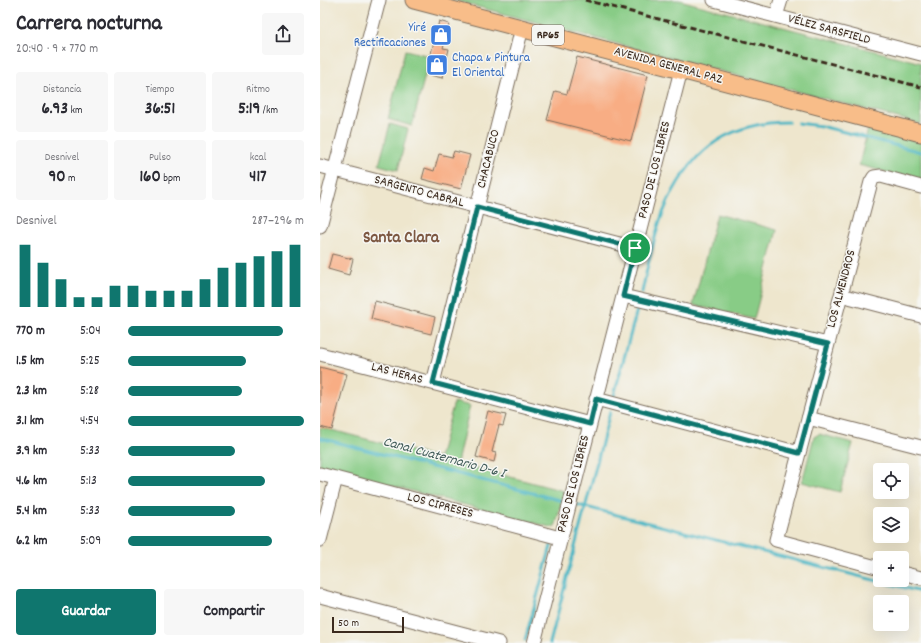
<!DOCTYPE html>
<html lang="es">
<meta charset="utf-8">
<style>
:root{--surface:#fff;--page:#f7f7f7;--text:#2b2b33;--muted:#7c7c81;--accent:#0f766e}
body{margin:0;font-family:Dekko,sans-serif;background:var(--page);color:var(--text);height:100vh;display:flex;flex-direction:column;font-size:15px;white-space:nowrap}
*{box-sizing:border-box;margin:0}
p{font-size:13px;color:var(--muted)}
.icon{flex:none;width:22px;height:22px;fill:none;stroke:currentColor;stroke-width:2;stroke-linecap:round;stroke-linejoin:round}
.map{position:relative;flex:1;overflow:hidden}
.details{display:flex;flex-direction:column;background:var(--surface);width:320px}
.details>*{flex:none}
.buttons{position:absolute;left:553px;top:463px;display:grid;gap:8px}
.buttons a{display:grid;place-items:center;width:36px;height:36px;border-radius:4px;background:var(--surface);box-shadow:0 4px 16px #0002;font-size:20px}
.scale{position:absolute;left:12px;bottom:10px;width:72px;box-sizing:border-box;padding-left:4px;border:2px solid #3b2a1e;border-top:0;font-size:11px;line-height:14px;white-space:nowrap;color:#3b2a1e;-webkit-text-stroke:3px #f6f6f2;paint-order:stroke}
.pin{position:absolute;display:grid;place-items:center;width:34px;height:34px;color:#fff;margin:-17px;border:2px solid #fff;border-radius:50%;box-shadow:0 1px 4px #0007}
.round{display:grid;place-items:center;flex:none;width:42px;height:42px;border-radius:4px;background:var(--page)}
.headline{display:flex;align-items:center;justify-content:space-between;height:68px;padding:0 16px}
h1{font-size:22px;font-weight:700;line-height:30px}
.metrics{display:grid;grid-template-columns:repeat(3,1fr);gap:6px;height:68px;padding:4px 16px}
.metrics div{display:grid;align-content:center;border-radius:4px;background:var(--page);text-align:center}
.metrics b{font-size:17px;font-weight:700}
.metrics small{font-size:11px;font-weight:400}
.metrics p{font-size:11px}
.chart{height:112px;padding:8px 16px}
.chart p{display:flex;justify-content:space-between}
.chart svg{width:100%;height:72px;margin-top:4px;stroke:var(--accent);stroke-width:6}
.button{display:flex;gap:8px;margin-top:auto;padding:8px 16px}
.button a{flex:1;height:46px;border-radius:4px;background:var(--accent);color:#fff;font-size:16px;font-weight:700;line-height:46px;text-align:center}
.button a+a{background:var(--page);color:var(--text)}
ul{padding:0 16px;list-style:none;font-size:13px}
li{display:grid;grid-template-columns:64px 48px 1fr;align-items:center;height:30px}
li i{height:10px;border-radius:5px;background:var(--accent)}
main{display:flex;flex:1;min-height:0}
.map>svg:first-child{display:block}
.green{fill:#88cc86;stroke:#627b52}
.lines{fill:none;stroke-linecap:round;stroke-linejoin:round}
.stream{stroke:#49b6c4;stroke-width:3}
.building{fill:#f8ad84}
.minor-casing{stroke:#7a6c5b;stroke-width:15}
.major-casing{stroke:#7a6c5b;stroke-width:19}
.minor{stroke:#fff;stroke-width:13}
.major{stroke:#f8bd89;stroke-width:17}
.rail{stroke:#3b2a1e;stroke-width:3;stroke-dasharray:6 3;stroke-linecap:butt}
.route-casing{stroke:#fff;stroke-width:8}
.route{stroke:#0f766e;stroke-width:5}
.labels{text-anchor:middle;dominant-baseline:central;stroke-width:3;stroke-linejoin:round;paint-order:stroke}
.shield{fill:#f6f6f2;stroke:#73675e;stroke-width:1}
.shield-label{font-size:12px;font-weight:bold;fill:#3b2a1e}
.shop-label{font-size:13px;fill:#366cbe;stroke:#f6f6f2;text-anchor:end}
.street-label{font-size:13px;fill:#3b2a1e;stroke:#f6f6f2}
.water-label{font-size:14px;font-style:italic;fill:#405b58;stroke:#f6f6f2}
.district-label{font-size:17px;font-weight:bold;fill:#7d5842;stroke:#f6f6f2}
</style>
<main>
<section class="details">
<div class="headline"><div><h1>Carrera nocturna</h1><p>20:40 · 9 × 770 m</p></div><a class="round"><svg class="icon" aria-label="share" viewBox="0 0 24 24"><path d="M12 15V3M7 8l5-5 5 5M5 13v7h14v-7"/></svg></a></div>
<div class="metrics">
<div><p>Distancia</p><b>6.93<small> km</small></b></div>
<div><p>Tiempo</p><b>36:51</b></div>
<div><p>Ritmo</p><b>5:19<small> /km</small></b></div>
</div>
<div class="metrics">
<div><p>Desnivel</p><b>90<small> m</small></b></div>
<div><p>Pulso</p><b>160<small> bpm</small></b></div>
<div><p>kcal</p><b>417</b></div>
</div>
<div class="chart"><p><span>Desnivel</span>287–296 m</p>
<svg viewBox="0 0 160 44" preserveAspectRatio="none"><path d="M5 44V6M15 44V17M25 44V27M35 44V38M45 44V38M55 44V31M65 44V31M75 44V34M85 44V34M95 44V34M105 44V27M115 44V20M125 44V17M135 44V13M145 44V10M155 44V6"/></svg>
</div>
<ul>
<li><b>770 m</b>5:04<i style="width:88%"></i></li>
<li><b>1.5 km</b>5:25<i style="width:67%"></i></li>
<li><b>2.3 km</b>5:28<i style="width:65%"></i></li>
<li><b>3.1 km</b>4:54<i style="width:100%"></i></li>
<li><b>3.9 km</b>5:33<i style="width:61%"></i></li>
<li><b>4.6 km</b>5:13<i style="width:78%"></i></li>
<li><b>5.4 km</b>5:33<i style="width:61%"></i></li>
<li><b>6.2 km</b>5:09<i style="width:82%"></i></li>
</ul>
<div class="button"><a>Guardar</a><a>Compartir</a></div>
</section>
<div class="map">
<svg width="601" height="643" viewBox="0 0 601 643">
<rect width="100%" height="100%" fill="#f6f6f2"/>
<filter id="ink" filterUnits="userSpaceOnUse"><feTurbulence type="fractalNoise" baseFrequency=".025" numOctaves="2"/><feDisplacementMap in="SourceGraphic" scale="8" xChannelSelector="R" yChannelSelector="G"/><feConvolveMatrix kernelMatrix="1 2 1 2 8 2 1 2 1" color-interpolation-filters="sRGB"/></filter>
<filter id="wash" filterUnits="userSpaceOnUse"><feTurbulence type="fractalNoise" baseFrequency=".012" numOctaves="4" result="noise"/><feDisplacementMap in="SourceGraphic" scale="16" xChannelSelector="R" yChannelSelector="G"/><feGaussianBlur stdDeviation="0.9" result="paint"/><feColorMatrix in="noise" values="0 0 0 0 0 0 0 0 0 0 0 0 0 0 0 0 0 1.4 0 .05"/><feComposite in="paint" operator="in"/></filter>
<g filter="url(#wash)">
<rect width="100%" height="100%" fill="#eee6cd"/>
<path class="green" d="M132,0H359L601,63V124Z
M85,50L110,56L92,126L68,119Z
M70,124L88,129L78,170L59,165Z
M548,129L601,142V181L539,165Z
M397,214L457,230L434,319L373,305Z
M134,402L150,406L137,463L244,491L243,497L245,498L244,504H241L236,524L234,527H230L0,467V427L119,458Z
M499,434L533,443L520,492L482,482L494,437Z"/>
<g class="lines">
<path class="stream" d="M478,123L501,126L601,152
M322,292C328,265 333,238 343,213C367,154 404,122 469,122
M293,399L318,306
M0,438L243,501
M258,505L601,592
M205,640L231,546
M230,643L290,412"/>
</g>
<g id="blocks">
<path class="building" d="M119,21L129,24L123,48L129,49L122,78L106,74Z
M257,57L328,75L311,141L227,120L235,91L247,94Z
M134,151L150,155L141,189L102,179L105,168L114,171L119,154L132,157Z
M12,254L33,259L29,275L8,269Z
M55,301L115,317L111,334L51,319Z
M0,367L27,374L12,430L0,427Z
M168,411L186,415L183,426L179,425L172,452L176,453L174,462L156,457Z"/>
</g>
</g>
<g filter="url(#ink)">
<use href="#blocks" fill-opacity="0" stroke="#7a6c5b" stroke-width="1"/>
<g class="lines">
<g class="minor-casing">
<path id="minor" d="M394,0L601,54
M456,16L461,0
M0,166L315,248
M0,226L59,0
M521,295L601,316
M303,296L508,344
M0,354L270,424
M113,383L202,28
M276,399L479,453
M488,418L601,447
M0,474L240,538
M0,540L16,478
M560,568L456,540L551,182L554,177L561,176L601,187
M582,573L601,578
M0,596L179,643
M214,643L361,70"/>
</g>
<g class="major-casing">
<path id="major" d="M94,0L601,133"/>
</g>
<use href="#minor" class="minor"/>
<use href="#major" class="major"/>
<path class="rail" d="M265,0L601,87"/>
</g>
</g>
<g class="lines" filter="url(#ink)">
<g class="route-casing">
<path id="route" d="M157,207L315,248L303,296L508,344L479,453L276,399L270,424L113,383Z"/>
</g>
<use href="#route" class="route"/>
</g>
<defs>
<g id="shop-square" transform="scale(1.15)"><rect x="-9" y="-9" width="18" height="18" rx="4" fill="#3f7fe0" stroke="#f6f6f2"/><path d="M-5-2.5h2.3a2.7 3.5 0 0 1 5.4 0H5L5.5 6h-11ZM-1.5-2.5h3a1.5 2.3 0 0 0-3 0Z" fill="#fff"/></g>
</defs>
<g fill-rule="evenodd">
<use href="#shop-square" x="121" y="35"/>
<use href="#shop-square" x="117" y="65"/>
</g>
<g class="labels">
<rect class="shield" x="212" y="25" width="32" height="20" rx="3"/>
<g class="shield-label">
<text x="228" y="35">RP65</text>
</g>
<g class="shop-label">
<text x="106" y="28">Yiré<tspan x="106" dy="15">Rectificaciones</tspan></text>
<text x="132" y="58" text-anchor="start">Chapa &amp; Pintura<tspan x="132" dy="15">El Oriental</tspan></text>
</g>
<g class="street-label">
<text transform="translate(509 30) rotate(15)">VÉLEZ SARSFIELD</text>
<text transform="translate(348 66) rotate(15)">AVENIDA GENERAL PAZ</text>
<text transform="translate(169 159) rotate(-76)">CHACABUCO</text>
<text transform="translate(335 170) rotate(-76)">PASO DE LOS LIBRES</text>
<text transform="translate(99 192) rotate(15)">SARGENTO CABRAL</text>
<text transform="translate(522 289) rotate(-75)">LOS ALMENDROS</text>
<text transform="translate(77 374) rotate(15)">LAS HERAS</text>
<text transform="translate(254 484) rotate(-76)">PASO DE LOS LIBRES</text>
<text transform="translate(120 506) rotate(15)">LOS CIPRESES</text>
</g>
<g class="water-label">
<text transform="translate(124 458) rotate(15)">Canal Cuaternario D-6 I</text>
</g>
<g class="district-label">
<text x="81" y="239">Santa Clara</text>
</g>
</g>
</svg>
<div class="buttons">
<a><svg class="icon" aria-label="locate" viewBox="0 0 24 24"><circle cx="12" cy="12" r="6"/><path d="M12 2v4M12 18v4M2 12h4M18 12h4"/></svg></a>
<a><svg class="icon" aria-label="layers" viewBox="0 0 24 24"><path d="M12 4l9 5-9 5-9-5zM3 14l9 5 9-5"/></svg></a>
<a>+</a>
<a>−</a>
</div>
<div class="scale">50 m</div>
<div class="pin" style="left:315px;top:248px;background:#1e9e55"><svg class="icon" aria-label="arrive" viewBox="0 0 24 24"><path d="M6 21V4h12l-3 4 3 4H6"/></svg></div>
</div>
</main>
